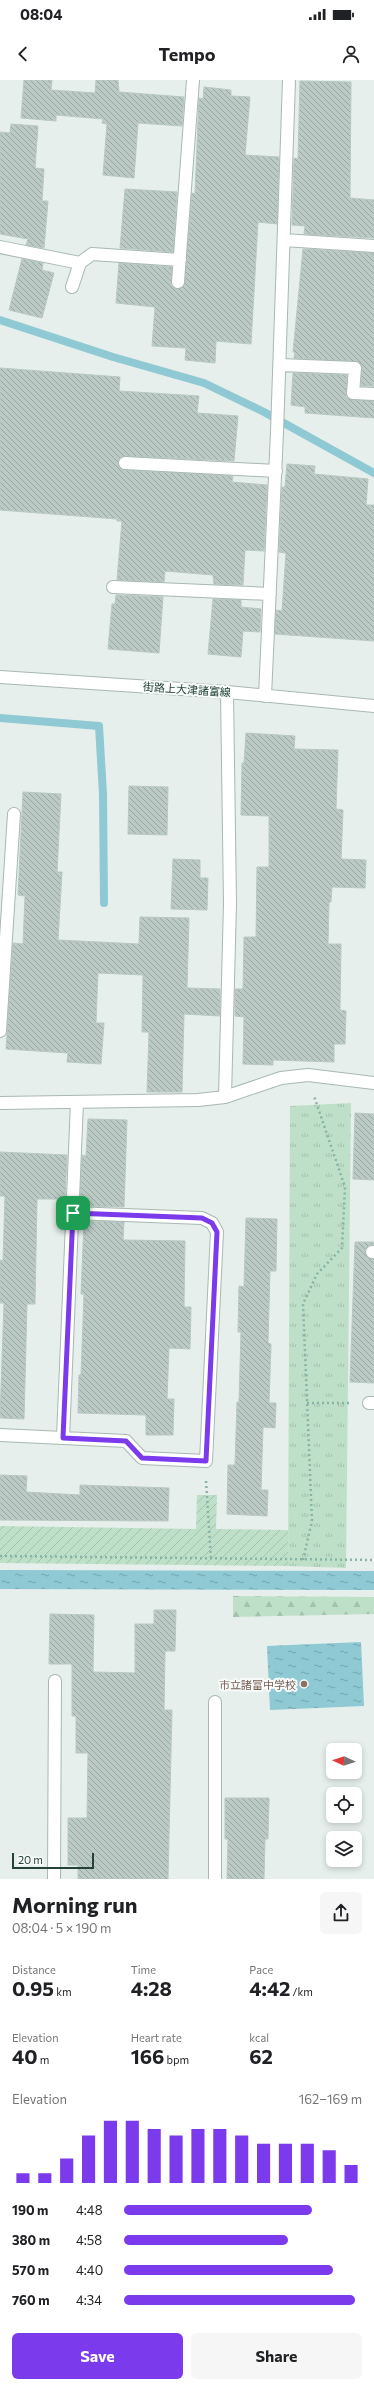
<!DOCTYPE html>
<meta charset="utf-8">
<style>
:root{--surface:#fff;--page:#f6f6f6;--text:#202124;--muted:#757577;--accent:#7c3aed}
body{margin:0;font-family:Commissioner,"Noto Sans JP",sans-serif;background:var(--page);color:var(--text);height:100vh;display:flex;flex-direction:column;font-size:15px;white-space:nowrap}
*{box-sizing:border-box;margin:0}
p{font-size:13px;color:var(--muted)}
.icon{flex:none;width:22px;height:22px;fill:none;stroke:currentColor;stroke-width:2;stroke-linecap:round;stroke-linejoin:round}
.map{position:relative;height:1799px;overflow:hidden}
.drawer{display:flex;flex-direction:column;background:var(--surface);flex:1}
.drawer>*{flex:none}
.needle{width:26px;rotate:274deg}
.fabs{position:absolute;left:326px;top:1663px;display:grid;gap:8px}
.fabs a{display:grid;place-items:center;width:36px;height:36px;border-radius:6px;background:var(--surface);box-shadow:0 2px 6px #0003;font-size:20px}
.scale{position:absolute;left:12px;bottom:10px;width:82px;box-sizing:border-box;padding-left:4px;border:2px solid #24423a;border-top:0;font-size:11px;line-height:14px;white-space:nowrap;color:#24423a;-webkit-text-stroke:3px #f7fbf9;paint-order:stroke}
.pin{position:absolute;display:grid;place-items:center;width:34px;height:34px;color:#fff;margin:-17px;border-radius:8px;box-shadow:0 2px 6px #0006}
.round{display:grid;place-items:center;flex:none;width:42px;height:42px;border-radius:6px;background:var(--page)}
.overview{display:flex;align-items:center;justify-content:space-between;height:68px;padding:0 12px}
h1{font-size:22px;font-weight:700;line-height:30px}
.stats{display:grid;grid-template-columns:repeat(3,1fr);gap:6px;height:68px;padding:4px 12px}
.stats div{display:grid;align-content:center}
.stats b{font-size:20px;font-weight:700}
.stats small{font-size:11px;font-weight:400}
.stats p{font-size:11px}
.chart{height:112px;padding:8px 12px}
.chart p{display:flex;justify-content:space-between}
.chart svg{width:100%;height:72px;margin-top:4px;stroke:var(--accent);stroke-width:6}
.action{display:flex;gap:8px;margin-top:auto;padding:8px 12px}
.action a{flex:1;height:46px;border-radius:6px;background:var(--accent);color:#fff;font-size:16px;font-weight:700;line-height:46px;text-align:center}
.action a+a{background:var(--page);color:var(--text)}
ul{padding:0 12px;list-style:none;font-size:13px}
li{display:grid;grid-template-columns:64px 48px 1fr;align-items:center;height:30px}
li i{height:10px;border-radius:5px;background:var(--accent)}
.status{display:flex;justify-content:space-between;align-items:center;height:28px;padding:0 20px;background:var(--surface);direction:ltr}
.status svg{height:11px;fill:currentColor}
header{display:flex;justify-content:space-between;align-items:center;height:52px;padding:0 12px;background:var(--surface);font-size:18px;font-weight:700}
.map>svg:first-child{display:block}
.forest{fill:url(#forest-firs)}
.park{fill:url(#park-tufts)}
.garden{fill:url(#garden-furrows)}
.water{fill:url(#water-ripples)}
.lines{fill:none;stroke-linecap:round;stroke-linejoin:round}
.stream{stroke:#8ec9d4;stroke-width:8}
.building{fill:url(#building-back-hatch);stroke:#b8c9c2}
.minor-casing{stroke:#a8b8b2;stroke-width:14}
.path{stroke:#86b3a5;stroke-width:2.5;stroke-dasharray:2 3;stroke-linecap:butt}
.minor{stroke:#fff;stroke-width:12}
.route-casing{stroke:#fff;stroke-width:8}
.route{stroke:#7c3aed;stroke-width:5}
.education-dot{fill:#8d6e63;stroke:#f7fbf9;stroke-width:1.5}
.labels{text-anchor:middle;dominant-baseline:central;stroke-width:4;stroke-linejoin:round;paint-order:stroke}
.street-label{font-size:11px;fill:#24423a;stroke:#f7fbf9}
.education-label{font-size:11px;fill:#785e54;stroke:#f7fbf9;text-anchor:end}
</style>
<div class="status"><b>08:04</b><svg viewBox="0 0 49 12"><path d="M0 12V9h3v3zM5 12V6h3v6zM10 12V3h3v9zM15 12V0h3v12zM26 1h20v11H26zM47 4h2v5h-2z"/></svg></div>
<header><svg class="icon" aria-label="back" viewBox="0 0 24 24"><path d="M15 5l-7 7 7 7"/></svg>Tempo<svg class="icon" aria-label="person" viewBox="0 0 24 24"><circle cx="12" cy="8" r="4"/><path d="M4 21q1-7 8-7t8 7"/></svg></header>
<div class="map">
<svg width="374" height="1799" viewBox="0 0 374 1799">
<defs>
<pattern id="forest-firs" width="22" height="20" patternUnits="userSpaceOnUse"><rect width="22" height="20" fill="#bfe0c8"/><path d="M5 1l3.5 6h-7zM16 11l3.5 6h-7z" fill="#a4c1ad"/></pattern>
<pattern id="park-tufts" width="24" height="20" patternUnits="userSpaceOnUse"><rect width="24" height="20" fill="#bfe0c8"/><path d="M3 7l-1-3M5 7V3M7 7l1-3M15 17l-1-3M17 17v-4M19 17l1-3" fill="none" stroke="#a4c1ad"/></pattern>
<pattern id="garden-furrows" width="10" height="10" patternUnits="userSpaceOnUse"><rect width="10" height="10" fill="#bfe0c8"/><path d="M-1 1l2-2M0 10L10 0M9 11l2-2" fill="none" stroke="#a4c1ad"/></pattern>
<pattern id="water-ripples" width="26" height="14" patternUnits="userSpaceOnUse"><rect width="26" height="14" fill="#8ec9d4"/><path d="M2 4q2-2 4 0t4 0M15 11q2-2 4 0t4 0" fill="none" stroke="#74a5ad"/></pattern>
<pattern id="building-back-hatch" width="6" height="6" patternUnits="userSpaceOnUse"><rect width="6" height="6" fill="#bbcac4"/><path d="M-1 5l2 2M0 0l6 6M5-1l2 2" fill="none" stroke="#98a6a0"/></pattern>
</defs>
<rect width="100%" height="100%" fill="#e6efeb"/>
<path class="forest" d="M233,1516L374,1517V1534L233,1537Z"/>
<path class="park" d="M351,1023L346,1488L288,1486L290,1026Z"/>
<path class="garden" d="M197,1415H217L216,1449L288,1450V1486L0,1483V1446L196,1449Z"/>
<path class="water" d="M0,1490L374,1491V1510L0,1509Z
M361,1562L364,1626L270,1630L267,1566Z"/>
<g class="lines">
<path class="stream" d="M0,240L113,277L204,303L264,332L374,393
M0,638L99,646L103,714L104,823"/>
</g>
<path class="building" d="M24,0H52L51,10L95,13L96,0H118L119,12L184,17L182,46L138,43L134,98L103,95L107,44L102,43L103,39L56,35V41L21,38Z
M300,1L351,2L350,118L374,120V158L304,154L305,146L292,145L294,78L298,79Z
M204,7L231,10V16L250,17L245,75L279,77L277,144L258,142L251,264L216,261L215,283L185,280L186,268L152,266L155,227L116,223L119,183L172,187L171,206L178,209L184,206L192,113L195,114L199,18L203,19Z
M11,44L38,46L35,88L44,89L42,121H48L44,168L26,165L28,159L0,154V52L10,53Z
M125,109L177,112L173,172L120,168Z
M303,169L374,173V306H361L362,288L359,282L294,278L295,272H293Z
M22,179L43,183L42,190L54,193L42,238L9,230Z
M0,288L120,297L119,311L199,316L197,333L238,336L234,381L125,376L119,379L118,383L121,389L125,390L233,396L232,402L267,405L264,471L245,470L243,505L214,504L213,495L165,491L164,502L117,500L122,441H117V439L0,430Z
M293,293L347,295L346,317L353,320L374,321V338L305,333V327L291,325Z
M287,384L315,386L314,394L368,399L366,425H374V561L275,554L276,530L282,531L286,473L279,472L282,407H285Z
M116,515L163,517L159,573L108,569L112,524H115Z
M213,519L241,520V527L261,529L260,552L243,551L241,577L208,574Z
M246,653L295,656L294,669L338,670L336,729L343,730L341,779L366,780L365,808L332,807L331,822H329L328,864H341L340,930L346,931L345,964H334V982L273,980V985L243,984L244,937L235,936V909H243L244,857H256L257,787H269V736L241,735L242,683H244Z
M129,706L168,707L167,755L128,754Z
M23,712L61,714L57,792H62L58,860L139,864L140,837L189,838L187,908L220,909V936L184,934L182,1012H147L149,952H142L143,895L98,893L96,943H104L101,984L67,982L68,973L6,969L13,863L23,864L25,816L18,815Z
M173,779L200,780V798H208L207,830L171,829Z
M355,1033L374,1034V1100L353,1099Z
M88,1039L127,1040L124,1127L84,1126V1120H80L82,1075L86,1076Z
M0,1072L67,1075L65,1119H37L35,1224H27L24,1339L0,1338L4,1223H0V1180L3,1181L5,1116H0Z
M246,1138L277,1139L276,1191H270L268,1263L271,1264L269,1323H276L275,1348L263,1347L261,1410H268L267,1436L227,1434L228,1385H235L237,1322H239L241,1252H238L239,1206L244,1207Z
M84,1141L124,1142L123,1160L185,1161L184,1227H191L190,1269L169,1268L167,1319H174L173,1355H146V1335L78,1333L79,1295H81L84,1214H81Z
M355,1162H374V1164L366,1168L365,1172L368,1178L374,1180V1303L350,1302Z
M0,1395L27,1396L26,1412L80,1415V1405L169,1408L168,1441L0,1440Z
M154,1530H176L175,1571H165L164,1630H172L168,1799H78V1785H68V1738H87L88,1673H76V1636H72V1584H49L50,1534L94,1535L93,1592L135,1593V1544H154Z
M225,1718H269L268,1759H265L264,1799H227L228,1759H225Z"/>
<g class="lines">
<g class="minor-casing">
<path id="minor" d="M284,160L374,166
M0,167L80,183
M178,202L193,0
M72,207L80,183L92,174L180,180
M280,285L355,288L353,313L374,314
M125,383L276,391
M113,507L270,514
M0,597L227,612L374,626
M265,616L277,352L289,0
M0,951L14,734
M225,1017L230,823L227,612
M0,1023L198,1020L225,1017L281,998L308,995L374,1003
M372,1172H374
M369,1323H374
M0,1355L63,1358L77,1022
M63,1358L126,1361L142,1378L206,1381L217,1152L212,1143L202,1138L73,1133
M215,1622V1799
M54,1799L55,1601"/>
</g>
<path class="path" d="M307,1323H351
M206,1401L211,1479
M0,1476L374,1480
M303,1480L312,1441L303,1224L317,1194L342,1168L345,1107L314,1016"/>
<use href="#minor" class="minor"/>
</g>
<g class="lines">
<g class="route-casing">
<path id="route" d="M73,1133L202,1138L212,1143L217,1152L206,1381L142,1378L126,1361L63,1358Z"/>
</g>
<use href="#route" class="route"/>
</g>
<circle class="education-dot" cx="304" cy="1604" r="4"/>
<g class="labels">
<g class="street-label">
<text transform="translate(187 609) rotate(4)">街路上大津諸富線</text>
</g>
<g class="education-label">
<text x="296" y="1604">市立諸富中学校</text>
</g>
</g>
</svg>
<div class="fabs">
<a><svg class="needle" viewBox="-14 -14 28 28"><path d="M0-13l5 13h-10z" fill="#e53935"/><path d="M0 13l5-13h-10z" fill="#757577"/></svg></a>
<a><svg class="icon" aria-label="locate" viewBox="0 0 24 24"><circle cx="12" cy="12" r="6"/><path d="M12 2v4M12 18v4M2 12h4M18 12h4"/></svg></a>
<a><svg class="icon" aria-label="layers" viewBox="0 0 24 24"><path d="M12 4l9 5-9 5-9-5zM3 14l9 5 9-5"/></svg></a>
</div>
<div class="scale">20 m</div>
<div class="pin" style="left:73px;top:1133px;background:#1e9e55"><svg class="icon" aria-label="arrive" viewBox="0 0 24 24"><path d="M6 21V4h12l-3 4 3 4H6"/></svg></div>
</div>
<section class="drawer">
<div class="overview"><div><h1>Morning run</h1><p>08:04 · 5 × 190 m</p></div><a class="round"><svg class="icon" aria-label="share" viewBox="0 0 24 24"><path d="M12 15V3M7 8l5-5 5 5M5 13v7h14v-7"/></svg></a></div>
<div class="stats">
<div><p>Distance</p><b>0.95<small> km</small></b></div>
<div><p>Time</p><b>4:28</b></div>
<div><p>Pace</p><b>4:42<small> /km</small></b></div>
</div>
<div class="stats">
<div><p>Elevation</p><b>40<small> m</small></b></div>
<div><p>Heart rate</p><b>166<small> bpm</small></b></div>
<div><p>kcal</p><b>62</b></div>
</div>
<div class="chart"><p><span>Elevation</span>162–169 m</p>
<svg viewBox="0 0 160 44" preserveAspectRatio="none"><path d="M5 44V38M15 44V38M25 44V29M35 44V15M45 44V6M55 44V6M65 44V11M75 44V15M85 44V11M95 44V11M105 44V15M115 44V20M125 44V20M135 44V20M145 44V24M155 44V33"/></svg>
</div>
<ul>
<li><b>190 m</b>4:48<i style="width:79%"></i></li>
<li><b>380 m</b>4:58<i style="width:69%"></i></li>
<li><b>570 m</b>4:40<i style="width:88%"></i></li>
<li><b>760 m</b>4:34<i style="width:97%"></i></li>
</ul>
<div class="action"><a>Save</a><a>Share</a></div>
</section>
